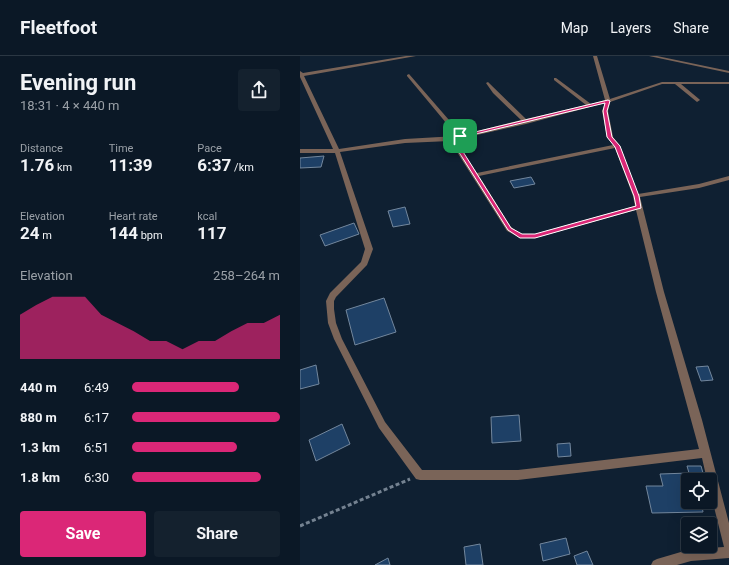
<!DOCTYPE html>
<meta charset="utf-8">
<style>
:root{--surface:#0b1826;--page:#14212e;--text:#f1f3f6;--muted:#9aa0a7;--line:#2b3743;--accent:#db2777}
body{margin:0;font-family:Roboto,sans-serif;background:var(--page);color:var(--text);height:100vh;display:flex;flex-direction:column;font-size:15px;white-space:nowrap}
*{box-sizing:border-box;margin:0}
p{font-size:13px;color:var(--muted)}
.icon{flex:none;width:22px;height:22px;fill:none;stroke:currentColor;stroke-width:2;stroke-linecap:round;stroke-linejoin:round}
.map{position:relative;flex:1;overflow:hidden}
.panel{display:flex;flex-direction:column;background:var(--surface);width:300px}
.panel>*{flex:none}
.buttons{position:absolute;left:381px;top:417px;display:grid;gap:8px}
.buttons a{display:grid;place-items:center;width:36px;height:36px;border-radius:4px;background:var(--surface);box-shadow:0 4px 16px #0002,0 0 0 1px var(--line);font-size:20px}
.pin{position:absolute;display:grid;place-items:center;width:34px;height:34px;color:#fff;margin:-17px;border-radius:8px;box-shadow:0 2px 6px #0006}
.round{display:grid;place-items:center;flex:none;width:42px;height:42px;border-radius:4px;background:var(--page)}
.summary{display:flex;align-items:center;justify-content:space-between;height:68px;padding:0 20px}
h1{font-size:22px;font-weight:700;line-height:30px}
.metrics{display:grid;grid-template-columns:repeat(3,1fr);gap:6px;height:68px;padding:4px 20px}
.metrics div{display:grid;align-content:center}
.metrics b{font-size:17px;font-weight:700}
.metrics small{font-size:11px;font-weight:400}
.metrics p{font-size:11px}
.chart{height:112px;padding:8px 20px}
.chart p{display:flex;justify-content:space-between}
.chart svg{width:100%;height:72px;margin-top:4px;fill:var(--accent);opacity:.7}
.action{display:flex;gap:8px;margin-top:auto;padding:8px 20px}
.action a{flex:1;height:46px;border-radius:4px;background:var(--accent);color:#fff;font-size:16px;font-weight:700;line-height:46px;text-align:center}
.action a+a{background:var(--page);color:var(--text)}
ul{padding:0 20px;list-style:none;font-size:13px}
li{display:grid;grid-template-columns:64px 48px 1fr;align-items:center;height:30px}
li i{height:10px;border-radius:5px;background:var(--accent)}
header{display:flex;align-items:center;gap:24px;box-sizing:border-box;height:56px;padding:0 20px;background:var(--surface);border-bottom:1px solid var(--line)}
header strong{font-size:19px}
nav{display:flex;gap:22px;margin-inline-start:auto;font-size:14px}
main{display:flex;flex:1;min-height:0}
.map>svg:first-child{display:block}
.building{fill:#1e4066;stroke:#73879d}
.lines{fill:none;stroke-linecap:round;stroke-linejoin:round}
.path{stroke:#748291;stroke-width:3;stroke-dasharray:4 2.5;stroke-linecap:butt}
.street{fill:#7a6458;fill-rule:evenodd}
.route{fill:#db2777;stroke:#fff;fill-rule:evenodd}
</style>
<header>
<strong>Fleetfoot</strong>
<nav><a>Map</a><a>Layers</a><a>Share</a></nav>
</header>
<main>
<section class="panel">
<div class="summary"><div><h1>Evening run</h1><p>18:31 · 4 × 440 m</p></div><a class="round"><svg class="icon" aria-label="share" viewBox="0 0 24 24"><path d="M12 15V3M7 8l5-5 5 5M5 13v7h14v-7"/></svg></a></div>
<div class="metrics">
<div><p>Distance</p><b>1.76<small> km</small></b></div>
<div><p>Time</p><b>11:39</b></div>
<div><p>Pace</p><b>6:37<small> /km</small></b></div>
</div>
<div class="metrics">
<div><p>Elevation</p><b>24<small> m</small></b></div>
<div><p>Heart rate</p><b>144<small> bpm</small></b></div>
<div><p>kcal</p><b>117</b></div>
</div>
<div class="chart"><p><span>Elevation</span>258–264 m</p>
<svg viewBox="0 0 160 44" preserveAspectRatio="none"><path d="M0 44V17L10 11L20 6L30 6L40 6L50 17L60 22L70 27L80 33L90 33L100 38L110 33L120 33L130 27L140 22L150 22L160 17V44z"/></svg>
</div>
<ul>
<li><b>440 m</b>6:49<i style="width:72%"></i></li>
<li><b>880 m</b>6:17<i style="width:100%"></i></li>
<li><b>1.3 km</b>6:51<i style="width:71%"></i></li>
<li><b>1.8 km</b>6:30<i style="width:87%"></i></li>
</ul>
<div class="action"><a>Save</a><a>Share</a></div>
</section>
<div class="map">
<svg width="429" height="509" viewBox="0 0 429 509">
<rect width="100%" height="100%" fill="#0f2032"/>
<path class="building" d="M24,100L21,111L0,112V102Z
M231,121L235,128L214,132L210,125Z
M105,151L110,168L93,171L88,155Z
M54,167L59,178L25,190L20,179Z
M84,242L96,276L55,289L46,254Z
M16,309L19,328L0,333V314Z
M408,310L413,324L401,325L396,311Z
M219,359L221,385L192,387L191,361Z
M42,368L50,388L16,405L9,384Z
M270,387L271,400L258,401L257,388Z
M387,410H401L405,424H388V446H401L403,456L352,457L346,430H363L360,418L389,417Z
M266,482L270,498L243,505L240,488Z
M180,488L183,509H166L164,491Z
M287,495L293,509H277L274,500Z
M88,502L90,509H75Z"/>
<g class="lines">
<path class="path" d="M0,470L110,423"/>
<path class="street" d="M106,0H116L4,20L39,93L105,83L157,80L107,20V19L109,18L162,79L221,64L193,37L186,27L188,26L226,63L286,49L254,24V22H256L291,48L305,44L293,0H297L310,43L362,26H429V28H381L399,43L400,44L397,46L375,28H362L310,46L308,55L313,81L320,90L338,138L399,128L429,120V124L399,132L340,141L364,236L402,364L429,467V502L391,505L377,509H351L353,505L357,503L391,493L424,491L410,435V424H407L402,402L218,424H120L116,423L79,372L34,283L28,267L26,245L30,237L61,206L65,193L35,97H0V93H33L0,21V15L3,17ZM305,47L302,55L307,81L313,89L177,117L155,84L226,68ZM150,85L207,175L220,182H235L336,154L356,236L399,393L218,414H122L85,366L42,283L36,267L34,253V245L36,241L67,209L73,193L40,96L105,87ZM315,92L333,140L335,150L235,178H221L211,171L179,120Z
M349,0H357L429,15V17Z"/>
</g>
<path class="route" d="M308,44L310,45L307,55L312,81L320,90L339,140L341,152L235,182H220L208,174L150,82ZM305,47L303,55L307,81L315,91L334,140L336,150L235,178H222L211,172L155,83Z"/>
</svg>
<div class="buttons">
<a><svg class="icon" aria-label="locate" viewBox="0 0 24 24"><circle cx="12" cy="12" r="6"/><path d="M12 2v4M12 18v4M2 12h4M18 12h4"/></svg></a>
<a><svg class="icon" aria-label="layers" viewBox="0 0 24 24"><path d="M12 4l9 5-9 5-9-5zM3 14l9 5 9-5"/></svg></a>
</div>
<div class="pin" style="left:160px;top:80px;background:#1e9e55"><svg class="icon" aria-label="arrive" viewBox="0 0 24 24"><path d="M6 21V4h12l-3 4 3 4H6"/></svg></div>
</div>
</main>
